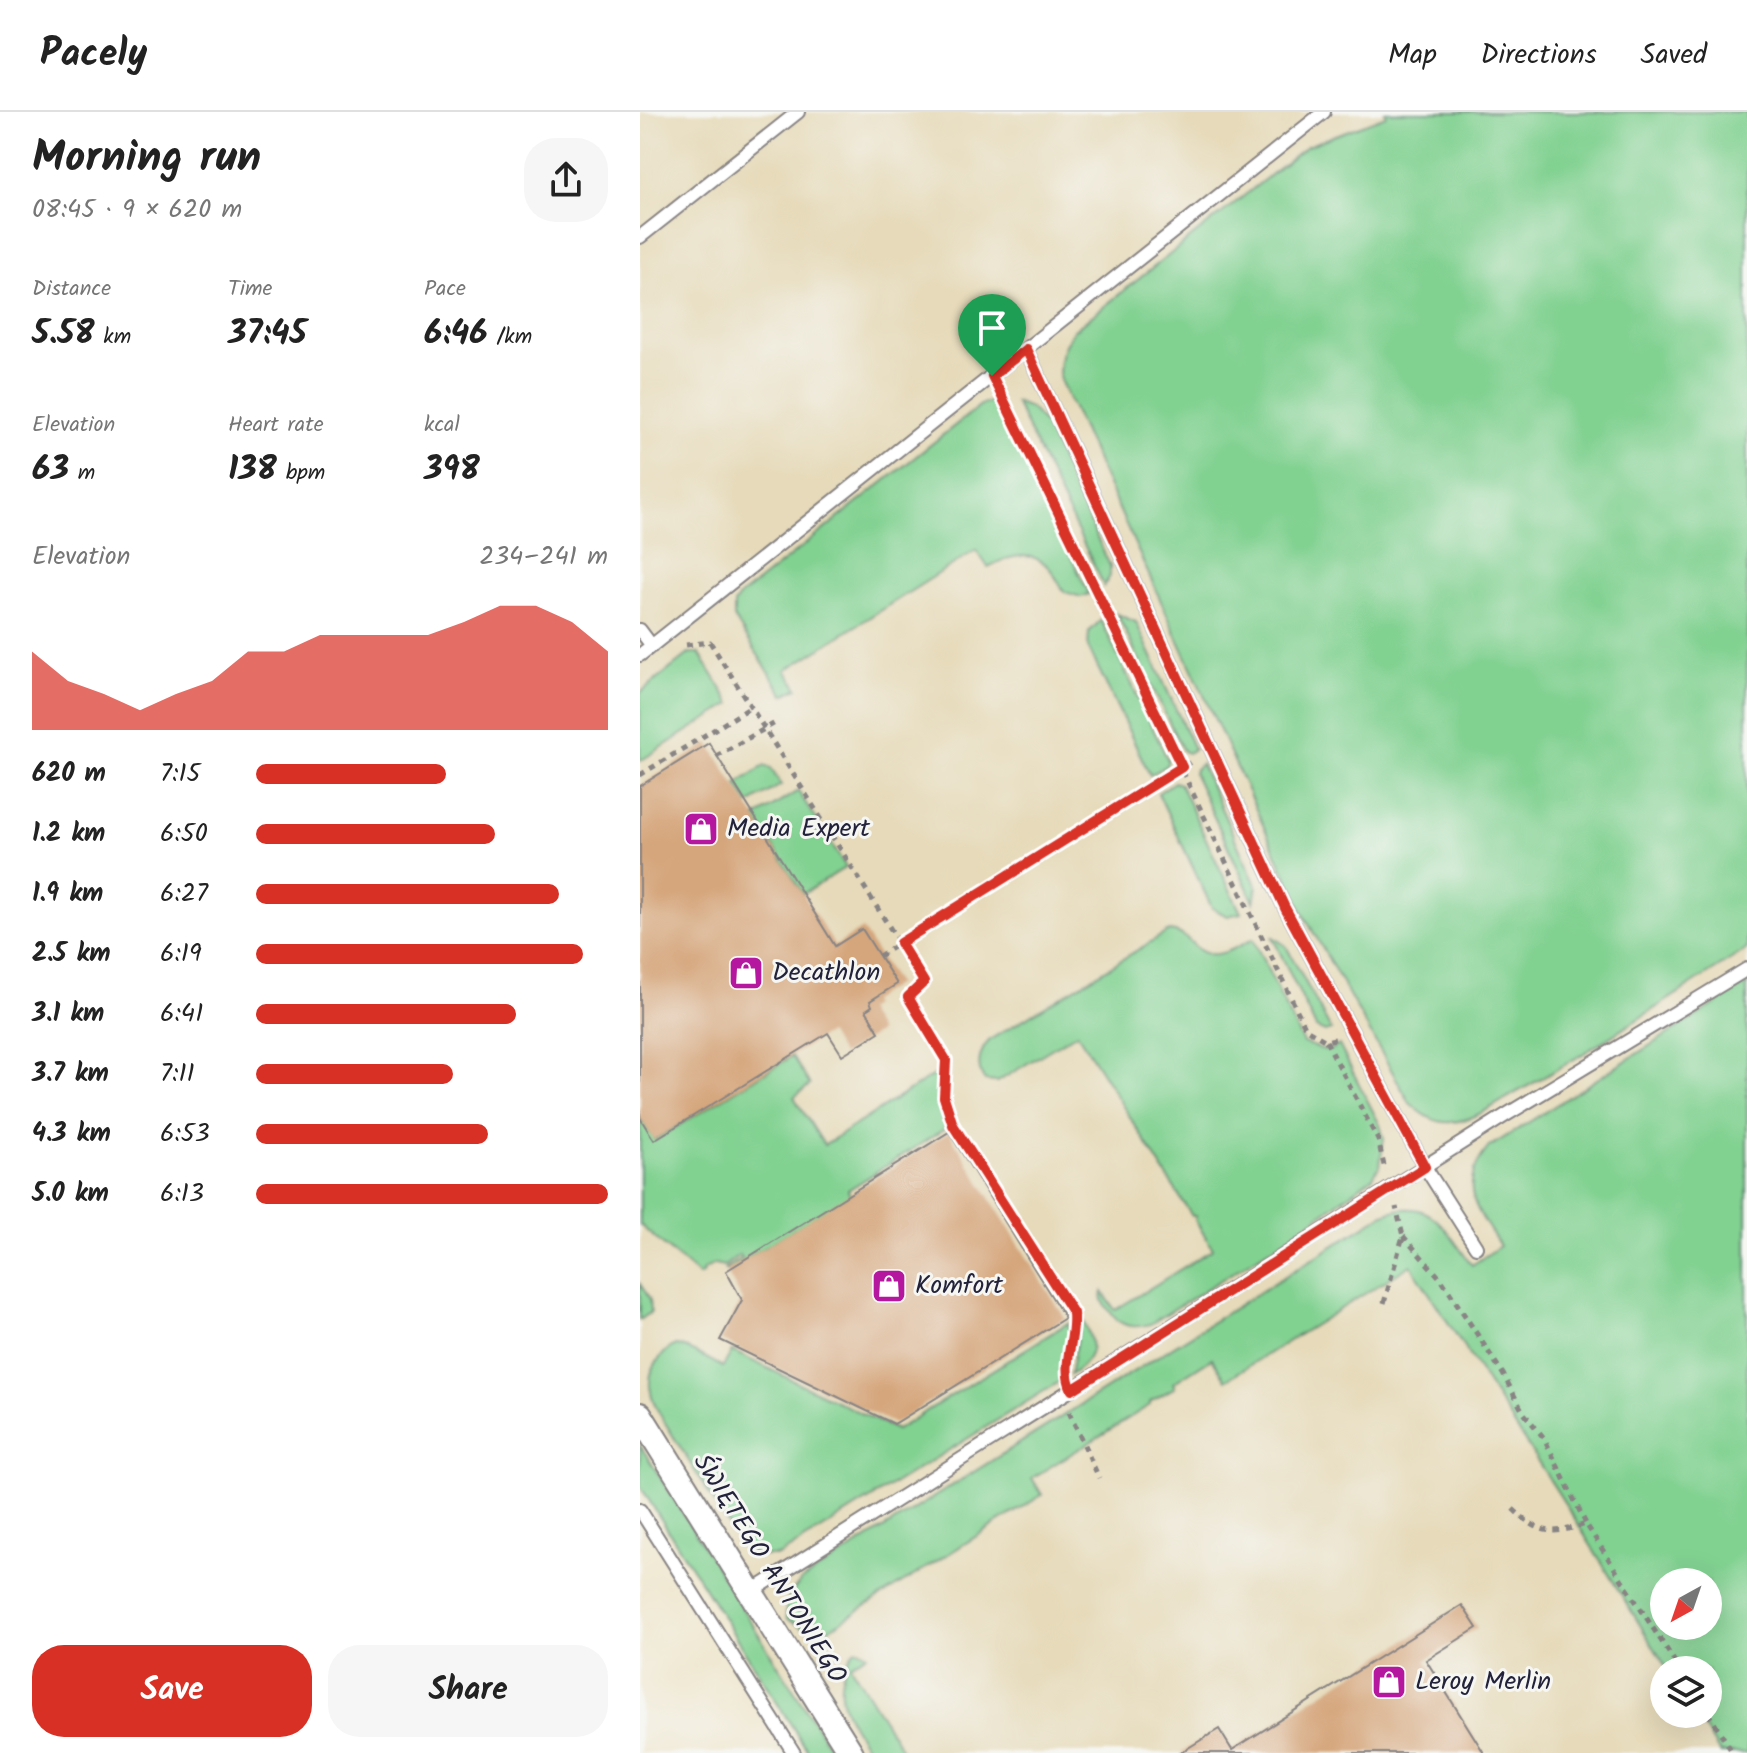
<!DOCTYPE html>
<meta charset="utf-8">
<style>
:root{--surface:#fff;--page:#f6f6f6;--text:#222;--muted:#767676;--line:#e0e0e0;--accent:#d93025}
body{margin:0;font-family:Kalam,sans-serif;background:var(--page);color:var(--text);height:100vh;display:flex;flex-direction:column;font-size:30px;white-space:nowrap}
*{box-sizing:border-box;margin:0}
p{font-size:26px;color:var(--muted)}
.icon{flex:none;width:44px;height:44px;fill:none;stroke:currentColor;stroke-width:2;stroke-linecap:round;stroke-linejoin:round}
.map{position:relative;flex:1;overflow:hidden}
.drawer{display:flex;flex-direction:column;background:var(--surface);width:640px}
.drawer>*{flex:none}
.needle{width:52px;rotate:220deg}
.controls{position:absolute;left:1010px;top:1456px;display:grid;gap:16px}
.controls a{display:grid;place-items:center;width:72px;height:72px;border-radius:50%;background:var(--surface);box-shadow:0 8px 32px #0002;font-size:40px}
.pin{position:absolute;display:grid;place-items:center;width:68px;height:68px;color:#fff;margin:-82px -34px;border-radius:50% 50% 50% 0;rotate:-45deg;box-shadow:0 0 8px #0007}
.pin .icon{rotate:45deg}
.round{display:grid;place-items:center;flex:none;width:84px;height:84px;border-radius:32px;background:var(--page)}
.head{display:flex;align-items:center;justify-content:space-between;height:136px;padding:0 32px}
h1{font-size:44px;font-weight:700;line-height:60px}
.metrics{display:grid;grid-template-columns:repeat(3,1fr);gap:12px;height:136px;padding:8px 32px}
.metrics div{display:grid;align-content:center}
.metrics b{font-size:34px;font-weight:700}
.metrics small{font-size:22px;font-weight:400}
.metrics p{font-size:22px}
.chart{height:224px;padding:16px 32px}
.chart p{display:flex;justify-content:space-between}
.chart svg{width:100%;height:144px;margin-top:8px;fill:var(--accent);opacity:.7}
.action{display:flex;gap:16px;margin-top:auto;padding:16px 32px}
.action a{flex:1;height:92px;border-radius:32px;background:var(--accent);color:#fff;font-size:32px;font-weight:700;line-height:92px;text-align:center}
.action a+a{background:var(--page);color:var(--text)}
ul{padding:0 32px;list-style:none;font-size:26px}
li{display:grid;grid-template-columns:128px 96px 1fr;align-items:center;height:60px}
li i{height:20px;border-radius:10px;background:var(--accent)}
header{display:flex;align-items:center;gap:48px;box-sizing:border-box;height:112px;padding:0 40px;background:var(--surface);border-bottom:2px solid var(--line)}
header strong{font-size:38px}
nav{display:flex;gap:44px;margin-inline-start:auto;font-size:28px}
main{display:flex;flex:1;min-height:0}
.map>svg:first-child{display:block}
.built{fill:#e6daba;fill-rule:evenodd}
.green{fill:#81d191;stroke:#527a66;stroke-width:2;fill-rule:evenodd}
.building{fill:#d5a67c}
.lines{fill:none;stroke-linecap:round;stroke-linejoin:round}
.service-casing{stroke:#888484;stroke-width:16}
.minor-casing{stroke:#888484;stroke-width:28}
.path{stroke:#888484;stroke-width:5;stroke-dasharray:6 6;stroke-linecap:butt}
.service{stroke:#fff;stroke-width:12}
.minor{stroke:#fff;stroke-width:24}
.route-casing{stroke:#fff;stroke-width:16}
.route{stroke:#d93025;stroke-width:10}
.labels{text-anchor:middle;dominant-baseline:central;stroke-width:6;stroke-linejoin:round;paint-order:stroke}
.poi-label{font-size:26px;fill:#22223b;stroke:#f6f6f2;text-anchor:start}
.street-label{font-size:26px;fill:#22223b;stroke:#f6f6f2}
</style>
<header>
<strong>Pacely</strong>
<nav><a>Map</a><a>Directions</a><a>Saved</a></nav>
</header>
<main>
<section class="drawer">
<div class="head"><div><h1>Morning run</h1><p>08:45 · 9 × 620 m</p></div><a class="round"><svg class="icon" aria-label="share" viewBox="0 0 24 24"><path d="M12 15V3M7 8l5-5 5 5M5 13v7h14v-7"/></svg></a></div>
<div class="metrics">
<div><p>Distance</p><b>5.58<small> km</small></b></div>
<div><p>Time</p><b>37:45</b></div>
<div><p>Pace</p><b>6:46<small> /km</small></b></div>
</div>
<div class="metrics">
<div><p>Elevation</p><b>63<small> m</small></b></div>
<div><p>Heart rate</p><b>138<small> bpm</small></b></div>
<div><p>kcal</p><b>398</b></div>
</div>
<div class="chart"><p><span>Elevation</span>234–241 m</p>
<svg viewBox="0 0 160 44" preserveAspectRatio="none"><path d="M0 44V20L10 29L20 33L30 38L40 33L50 29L60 20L70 20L80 15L90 15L100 15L110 15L120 11L130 6L140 6L150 11L160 20V44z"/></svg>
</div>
<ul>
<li><b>620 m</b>7:15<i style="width:54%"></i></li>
<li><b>1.2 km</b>6:50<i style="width:68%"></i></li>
<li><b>1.9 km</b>6:27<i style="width:86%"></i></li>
<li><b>2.5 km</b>6:19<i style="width:93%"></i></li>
<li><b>3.1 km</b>6:41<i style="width:74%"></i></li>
<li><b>3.7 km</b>7:11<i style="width:56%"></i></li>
<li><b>4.3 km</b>6:53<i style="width:66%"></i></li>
<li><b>5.0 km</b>6:13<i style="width:100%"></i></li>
</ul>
<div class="action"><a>Save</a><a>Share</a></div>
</section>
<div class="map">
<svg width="1107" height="1641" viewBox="0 0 1107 1641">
<rect width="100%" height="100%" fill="#f6f6f2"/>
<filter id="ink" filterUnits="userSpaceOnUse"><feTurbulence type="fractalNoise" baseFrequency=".0125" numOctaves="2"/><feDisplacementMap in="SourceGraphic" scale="16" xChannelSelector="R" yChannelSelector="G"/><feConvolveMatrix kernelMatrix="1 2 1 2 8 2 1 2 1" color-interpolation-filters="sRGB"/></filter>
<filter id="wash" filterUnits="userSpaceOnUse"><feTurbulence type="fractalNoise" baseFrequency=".006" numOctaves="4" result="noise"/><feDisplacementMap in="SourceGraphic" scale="32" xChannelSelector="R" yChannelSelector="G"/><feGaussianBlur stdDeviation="1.8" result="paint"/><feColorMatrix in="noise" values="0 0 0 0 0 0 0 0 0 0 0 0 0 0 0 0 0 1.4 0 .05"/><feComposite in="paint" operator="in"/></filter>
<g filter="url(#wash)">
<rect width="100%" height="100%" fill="#efe6cd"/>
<path class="built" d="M0,0H1107V1641H172L0,1367ZM1024,1470H1068V1514H1024ZM1024,1558H1068V1602H1024Z"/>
<path class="green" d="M745,0H1107V837C1031,885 957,936 879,979C859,990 836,1008 812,1010C795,1012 782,1002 770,991L666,807L420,268C417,248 422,236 433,219L667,34L746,4Z
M356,289L449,482L441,485L425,480C419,473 416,464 410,457C393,436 368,444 348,455L336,438L146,558L158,576L144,583L94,506V492L99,485L342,292Z
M375,290L390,296L405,312L470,454V464L464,474Z
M477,502L496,510L554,637L548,641L543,639Z
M461,508L528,648L526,654L510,663L448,535L449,520Z
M50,541H59L91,592L0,649V581Z
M561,652L617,775L614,790L554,662L555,657Z
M124,654L131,656L141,673L109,692L97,672Z
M534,670L540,672L601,801L587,804L572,796L518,681Z
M158,679L206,755L163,782L115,706Z
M529,819C542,820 547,827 557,836C574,851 596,835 613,827L663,931L688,939L699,933L740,1013L744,1026L740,1053L733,1065L651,1124L510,1212C493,1217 479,1215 469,1198C464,1191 461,1188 463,1180L475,1198L573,1137L555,1108L556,1104H552L437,921L357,970L345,969C335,956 339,938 351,927Z
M632,824L646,834L691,918L685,920L676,916Z
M1107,872V1641H1080L1055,1602H1068V1558H1028L924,1390L771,1153L586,1268L572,1246L533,1271L535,1275L510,1290V1293L392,1366L402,1383L189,1517L173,1520L147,1507C142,1492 152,1479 162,1468L744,1102C793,1082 807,1122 832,1153L860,1134C837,1097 816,1076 848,1036ZM1024,1470H1068V1514H1024Z
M152,944L170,973L154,985L184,1033L300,959L299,984L306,1016L208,1078L210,1083L86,1159L84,1157L101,1146L99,1143L84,1154L74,1152L62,1159L63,1161L59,1164L0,1113V1006L15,1028Z
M0,1172L10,1187L11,1200L0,1208Z
M437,1199C454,1226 461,1243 430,1263L439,1216Z
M428,1211L430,1222L422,1268L138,1444H119L103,1436L22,1306C10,1286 3,1265 20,1246C24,1241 29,1235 35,1234C45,1233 73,1250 83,1255L92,1239L256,1318Z
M0,1333L193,1641H169L0,1374Z
M219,1537L227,1542L210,1553L264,1641H230C207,1603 186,1581 214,1538Z"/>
<g id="blocks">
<path class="building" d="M69,631L195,834L222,817L257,872L230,889L232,894L226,898L239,920L202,943L188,921L14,1028L0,1006V674Z
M309,1020L425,1206L254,1312L80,1228L102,1188L86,1159Z
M822,1493L837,1516L786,1548L844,1641H540L579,1617L592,1638Z"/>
</g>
</g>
<g filter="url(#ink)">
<use href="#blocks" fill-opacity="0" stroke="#888484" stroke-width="2"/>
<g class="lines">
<g class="service-casing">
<path id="service" d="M0,125L158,0
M386,237L645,796L785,1055L836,1135
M0,518L12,534
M0,543L684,0
M0,1398L154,1641
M111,1480L866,1003L1107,857"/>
</g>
<g class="minor-casing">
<path id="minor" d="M0,1303L211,1641"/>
</g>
<path class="path" d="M361,281L666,917L686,929L695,927
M46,533L70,530L284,870L268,885L306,948L304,985L313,1013L433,1201L435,1216L427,1259
M76,644L137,610
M0,663L111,595
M239,844L554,648
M686,929L738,1028L745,1058
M763,1124L801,1167L863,1262L883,1300L904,1326L946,1412
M744,1191L763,1124L756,1095
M429,1300L459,1366
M873,1397C901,1423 911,1423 946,1412L1040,1558
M1068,1601L1093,1641"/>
<use href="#service" class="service"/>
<use href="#minor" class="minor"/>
</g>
</g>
<g class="lines" filter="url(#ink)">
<g class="route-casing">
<path id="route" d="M386,237L645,796L785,1055L432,1278C420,1253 436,1228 433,1201L313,1013L304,985L306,948L268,885L284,870L260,831L542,655L352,264Z"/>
</g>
<use href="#route" class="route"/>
</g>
<defs>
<g id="shop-square" transform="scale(1.8)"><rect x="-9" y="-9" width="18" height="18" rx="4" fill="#b5179e" stroke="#f6f6f2"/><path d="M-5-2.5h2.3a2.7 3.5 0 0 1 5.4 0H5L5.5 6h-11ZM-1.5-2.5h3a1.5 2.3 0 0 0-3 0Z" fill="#fff"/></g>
</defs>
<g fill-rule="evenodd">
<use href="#shop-square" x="61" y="717"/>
<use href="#shop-square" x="106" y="861"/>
<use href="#shop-square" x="249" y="1174"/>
<use href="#shop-square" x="749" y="1570"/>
</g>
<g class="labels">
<g class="poi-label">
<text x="87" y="717">Media Expert</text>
<text x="132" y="861">Decathlon</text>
<text x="275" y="1174">Komfort</text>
<text x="775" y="1570">Leroy Merlin</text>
</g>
<g class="street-label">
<text transform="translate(129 1457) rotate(58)">ŚWIĘTEGO ANTONIEGO</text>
</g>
</g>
</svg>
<div class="controls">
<a><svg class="needle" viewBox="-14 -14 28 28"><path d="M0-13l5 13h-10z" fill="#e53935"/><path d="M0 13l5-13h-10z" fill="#767676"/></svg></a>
<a><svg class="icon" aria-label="layers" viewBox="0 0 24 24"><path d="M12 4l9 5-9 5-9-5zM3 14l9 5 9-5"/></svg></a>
</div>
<div class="pin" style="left:352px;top:264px;background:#1e9e55"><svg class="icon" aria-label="arrive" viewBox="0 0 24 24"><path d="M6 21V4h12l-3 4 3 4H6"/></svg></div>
</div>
</main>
